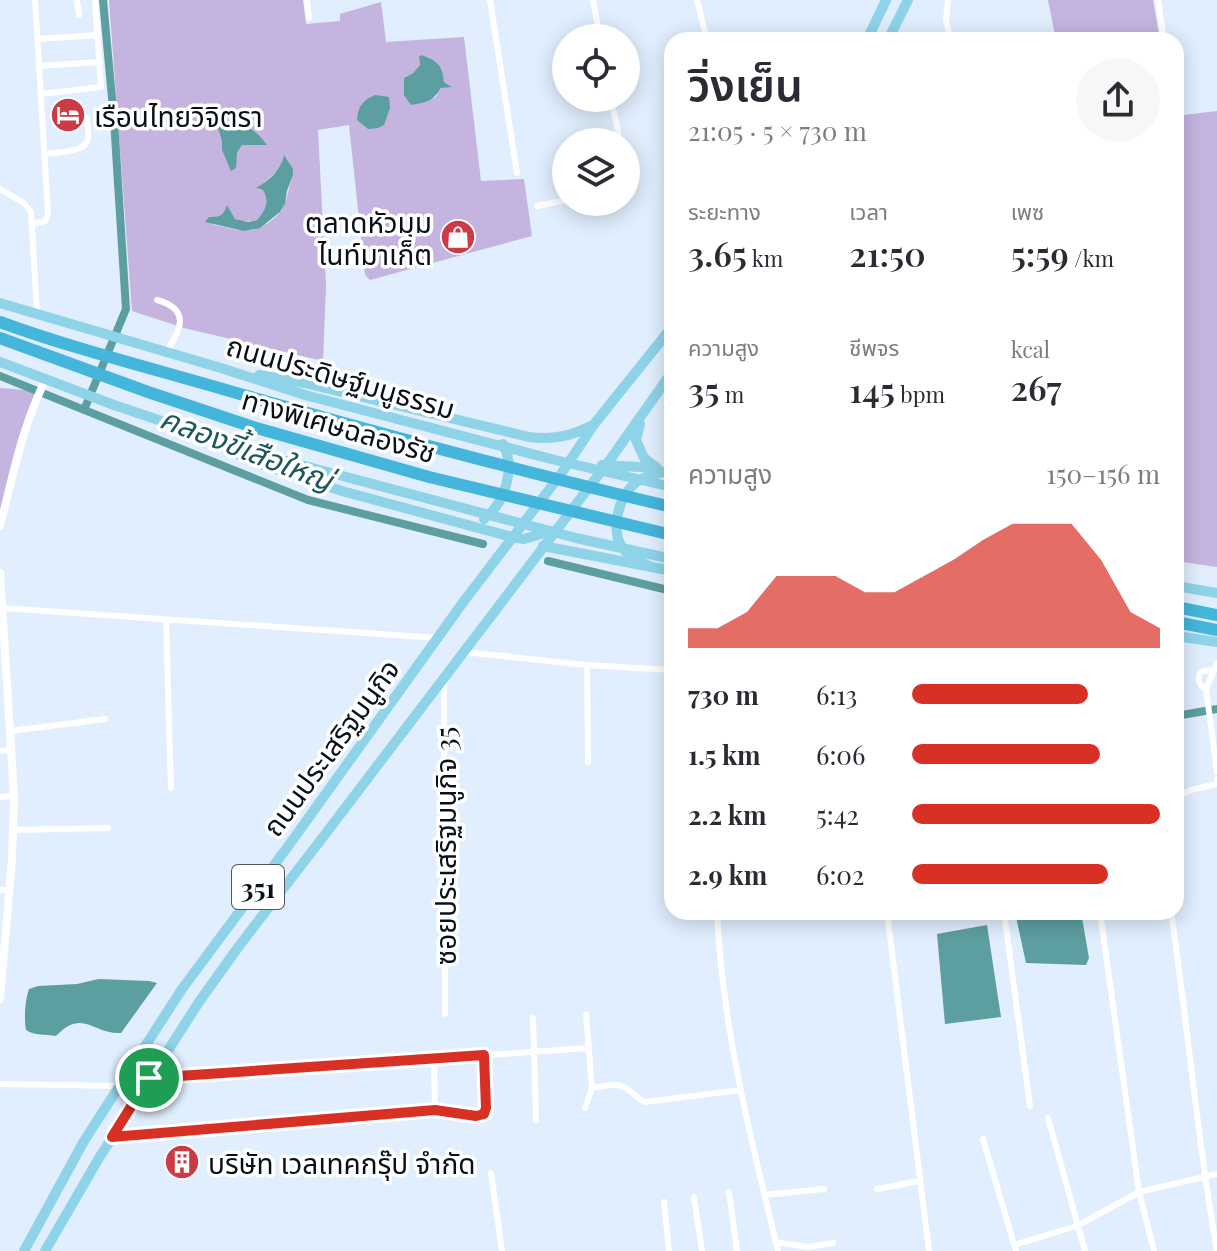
<!DOCTYPE html>
<html lang="th">
<meta charset="utf-8">
<style>
:root{--surface:#fff;--page:#f7f7f7;--text:#2b2b33;--muted:#7c7c81;--accent:#d93025}
body{margin:0;font-family:"Playfair Display","Noto Sans Thai",serif;background:var(--page);color:var(--text);height:100vh;display:flex;flex-direction:column;font-size:30px;white-space:nowrap}
*{box-sizing:border-box;margin:0}
p{font-size:26px;color:var(--muted)}
.icon{flex:none;width:44px;height:44px;fill:none;stroke:currentColor;stroke-width:2;stroke-linecap:round;stroke-linejoin:round}
.map{position:relative;flex:1;overflow:hidden}
.panel{position:absolute;left:664px;top:32px;width:520px;height:888px;display:flex;flex-direction:column;background:var(--surface);border-radius:24px;box-shadow:0 4px 20px #0003}
.panel>*{flex:none}
.tools{position:absolute;left:552px;top:24px;display:grid;gap:16px}
.tools a{display:grid;place-items:center;width:88px;height:88px;border-radius:50%;background:var(--surface);box-shadow:0 4px 20px #0003;font-size:40px}
.pin{position:absolute;display:grid;place-items:center;width:68px;height:68px;color:#fff;margin:-34px;border:4px solid #fff;border-radius:50%;box-shadow:0 2px 8px #0007}
.round{display:grid;place-items:center;flex:none;width:84px;height:84px;border-radius:42px;background:var(--page)}
.overview{display:flex;align-items:center;justify-content:space-between;height:136px;padding:0 24px}
h1{font-size:44px;font-weight:600;line-height:60px}
.metrics{display:grid;grid-template-columns:repeat(3,1fr);gap:12px;height:136px;padding:8px 24px}
.metrics div{display:grid;align-content:center}
.metrics b{font-size:34px;font-weight:600}
.metrics small{font-size:22px;font-weight:400}
.metrics p{font-size:22px}
.chart{height:224px;padding:16px 24px}
.chart p{display:flex;justify-content:space-between}
.chart svg{width:100%;height:144px;margin-top:8px;fill:var(--accent);opacity:.7}
ul{padding:0 24px;list-style:none;font-size:26px}
li{display:grid;grid-template-columns:128px 96px 1fr;align-items:center;height:60px}
li i{height:20px;border-radius:10px;background:var(--accent)}
.map>svg:first-child{display:block}
.green{fill:#c4b4df;fill-rule:evenodd}
.water{fill:#5d9ea0}
.lines{fill:none;stroke-linecap:round;stroke-linejoin:round}
.canal{stroke:#5d9ea0;stroke-width:8}
.minor{stroke:#fff;stroke-width:6}
.tertiary{stroke:#fff;stroke-width:8}
.primary{stroke:#8fd3e9;stroke-width:10}
.motorway{stroke:#44b5db;stroke-width:12}
.route-casing{stroke:#fff;stroke-width:16}
.route{stroke:#d93025;stroke-width:10}
.labels{text-anchor:middle;dominant-baseline:central;stroke-width:7;stroke-linejoin:round;paint-order:stroke}
.shield{fill:#fff;stroke:#52575d;stroke-width:2}
.shield-label{font-size:26px;font-weight:bold;fill:#080f18}
.poi-label{font-size:28px;fill:#080f18;stroke:#fff;text-anchor:start}
.street-label{font-size:28px;fill:#080f18;stroke:#fff}
.water-label{font-size:30px;font-style:italic;fill:#1e5758;stroke:#fff}
</style>
<div class="map">
<svg width="1217" height="1251" viewBox="0 0 1217 1251">
<rect width="100%" height="100%" fill="#e0eefd"/>
<path class="green" d="M109,0H303L306,24L340,21V14L381,2L386,42L464,37L481,181L524,179L532,236L370,280L365,275L349,125L318,130L326,286L323,361L184,328L132,311ZM423,55C439,62 443,64 444,82L451,86L441,88L435,98L404,95V78L413,73L420,65L419,56ZM225,122C242,123 257,129 266,144L242,145L237,153L222,150ZM284,156L293,175C289,185 288,196 284,206C278,219 260,230 246,230C236,231 224,226 214,225L209,217H220L224,214C235,220 244,223 257,220C265,210 270,202 263,190L257,189L280,168Z
M1048,0H1153L1160,40H1056Z
M1217,111V567L1176,561V116Z
M0,388L36,391L0,526Z"/>
<path class="water" d="M422,55C438,61 443,65 444,82L452,87L441,88C432,102 427,102 411,105L404,95V78L413,73L420,65L419,56Z
M375,95L389,97L390,108L384,125L378,128L368,129L357,120C358,106 363,100 375,95Z
M225,122C244,123 256,129 267,145H242L237,153L236,168L231,171L222,150V141L217,125Z
M284,155L293,169V175L287,191L285,204L280,212L260,228L244,231L205,222L209,217C220,217 223,216 227,205L235,219L248,222L257,220C265,210 270,202 263,190L256,188C269,180 281,171 284,155Z
M1015,912H1081L1089,958L1086,965L1026,963Z
M987,925L1001,1017L945,1024L937,934Z
M99,979L149,981L157,983L121,1033C92,1034 83,1008 56,1036C45,1034 35,1036 26,1030C24,1019 25,1000 29,989L38,986L77,984Z"/>
<g class="lines">
<path class="canal" d="M0,376L308,500L483,544
M84,410L126,309L114,120L103,0
M548,561L672,591
M1176,716L1217,709"/>
<path class="minor" d="M77,0L79,15
M307,0L309,18
M490,0L517,173
M593,0L600,38
M697,0L707,40
M948,0L946,19L950,40
M1158,0L1164,40
M37,39L98,35
M39,66L100,62
M41,94L101,87L95,0
M611,98L620,142
M46,154C58,152 85,153 88,139C89,132 87,124 87,118
M626,175L628,185L626,187
M0,189L24,203L31,212L37,313
M537,206L566,200
M32,224L45,221L48,214L35,0
M157,300C190,309 182,329 166,352
M2,608L438,638
M166,621L171,788
M464,652L587,665L672,670
M1217,663L1206,689L1217,772
M587,665L588,762
M444,681L445,1014
M1206,689C1200,686 1197,680 1200,673L1203,671L1215,670
M10,731L105,719
M0,751L11,750
M0,797L14,796
M1176,797L1191,790L1216,784L1217,779
M13,830L108,828
M0,890H8
M717,912C722,1027 751,1139 778,1251
M887,912L929,1251
M1004,912L1030,1106
M1100,912L1139,1192L1154,1251
M1171,912C1188,1025 1197,1139 1217,1251
M533,1018L536,1120
M434,1058L435,1110
M150,1078L589,1048
M0,1084L120,1086
M592,1088C601,1087 613,1083 621,1086C630,1089 636,1098 645,1102L741,1090
M585,1108L592,1088L586,1015
M1048,1118L1085,1251
M112,1137L435,1110L476,1116L484,1114L486,1108L484,1055
M983,1139L1016,1251
M491,1173L502,1251
M877,1189L920,1181
M729,1192L737,1251
M765,1195L824,1189
M694,1197L702,1251
M664,1202L669,1251
M775,1242L808,1247L833,1243
M1014,1245L1077,1226L1139,1192L1217,1174"/>
<path class="tertiary" d="M0,526C13,476 22,426 46,379
M0,573L14,796L12,859L0,999"/>
<path class="primary" d="M867,40L886,0
M888,40L908,0
M0,303L221,368L305,395L555,460L672,487
M0,362L114,405L256,453L576,538L672,559
M259,375L304,383L529,437C553,440 572,436 593,425
M640,424L636,440L644,458L656,467
M229,450L252,461L342,491L512,537L524,539L551,531
M602,465L657,468
M484,519C505,503 516,468 503,444
M543,546L672,571
M652,567C641,562 631,559 624,550C609,531 618,495 638,481C647,475 658,473 669,471
M1176,586L1217,593
M1176,636L1217,642
M24,1251L84,1141L182,989L289,845L464,601L561,474L595,423L672,327
M45,1251L99,1158L199,1002L239,946L320,841L612,457L672,372"/>
<path class="motorway" d="M0,322C74,349 151,368 226,390C374,432 522,472 672,507
M0,338L148,392L253,427L429,477L672,535
M1176,607L1217,615
M1176,622L1217,630"/>
</g>
<g class="lines">
<g class="route-casing">
<path id="route" d="M484,1055L486,1108L484,1114L476,1116L435,1110L112,1137L149,1078Z"/>
</g>
<use href="#route" class="route"/>
</g>
<defs>
<g id="hotel-disc" transform="scale(1.8)"><circle r="9.5" fill="#cb3b46" stroke="#fff"/><path d="M-6-4.5h1.5V1H6V5H4.5V3h-9V5H-6ZM-4 0a1.8 1.8 0 1 1 3.6 0ZM.5 0V-2.5h3Q6-2.5 6 0Z" fill="#fff"/></g>
<g id="shop-disc" transform="scale(1.8)"><circle r="9.5" fill="#cb3b46" stroke="#fff"/><path d="M-5-2.5h2.3a2.7 3.5 0 0 1 5.4 0H5L5.5 6h-11ZM-1.5-2.5h3a1.5 2.3 0 0 0-3 0Z" fill="#fff"/></g>
<g id="building-disc" transform="scale(1.8)"><circle r="9.5" fill="#cb3b46" stroke="#fff"/><path d="M-4-6H4V6H1V3H-1V6H-4ZM-2.5-4.3h1.7v1.8h-1.7ZM.8-4.3h1.7v1.8H.8ZM-2.5-1h1.7V.8h-1.7ZM.8-1h1.7V.8H.8Z" fill="#fff"/></g>
</defs>
<g fill-rule="evenodd">
<use href="#hotel-disc" x="68" y="115"/>
<use href="#shop-disc" x="458" y="237"/>
<use href="#building-disc" x="182" y="1162"/>
</g>
<g class="labels">
<rect class="shield" x="232" y="865" width="52" height="44" rx="6"/>
<g class="shield-label">
<text x="258" y="887">351</text>
</g>
<g class="poi-label">
<text x="94" y="115">เรือนไทยวิจิตรา</text>
<text x="432" y="221" text-anchor="end">ตลาดหัวมุม<tspan x="432" dy="32">ไนท์มาเก็ต</tspan></text>
<text x="208" y="1162">บริษัท เวลเทคกรุ๊ป จำกัด</text>
</g>
<g class="street-label">
<text transform="translate(341 376) rotate(16)">ถนนประดิษฐ์มนูธรรม</text>
<text transform="translate(339 425) rotate(16)">ทางพิเศษฉลองรัช</text>
<text transform="translate(330 747) rotate(-54)">ถนนประเสริฐมนูกิจ</text>
<text transform="translate(444 846) rotate(-90)">ซอยประเสริฐมนูกิจ 35</text>
</g>
<g class="water-label">
<text transform="translate(247 448) rotate(21)">คลองขี้เสือใหญ่</text>
</g>
</g>
</svg>
<div class="tools">
<a><svg class="icon" aria-label="locate" viewBox="0 0 24 24"><circle cx="12" cy="12" r="6"/><path d="M12 2v4M12 18v4M2 12h4M18 12h4"/></svg></a>
<a><svg class="icon" aria-label="layers" viewBox="0 0 24 24"><path d="M12 4l9 5-9 5-9-5zM3 14l9 5 9-5"/></svg></a>
</div>
<div class="pin" style="left:149px;top:1078px;background:#1e9e55"><svg class="icon" aria-label="arrive" viewBox="0 0 24 24"><path d="M6 21V4h12l-3 4 3 4H6"/></svg></div>
<section class="panel">
<div class="overview"><div><h1>วิ่งเย็น</h1><p>21:05 · 5 × 730 m</p></div><a class="round"><svg class="icon" aria-label="share" viewBox="0 0 24 24"><path d="M12 15V3M7 8l5-5 5 5M5 13v7h14v-7"/></svg></a></div>
<div class="metrics">
<div><p>ระยะทาง</p><b>3.65<small> km</small></b></div>
<div><p>เวลา</p><b>21:50</b></div>
<div><p>เพซ</p><b>5:59<small> /km</small></b></div>
</div>
<div class="metrics">
<div><p>ความสูง</p><b>35<small> m</small></b></div>
<div><p>ชีพจร</p><b>145<small> bpm</small></b></div>
<div><p>kcal</p><b>267</b></div>
</div>
<div class="chart"><p><span>ความสูง</span>150–156 m</p>
<svg viewBox="0 0 160 44" preserveAspectRatio="none"><path d="M0 44V38L10 38L20 33L30 22L40 22L50 22L60 27L70 27L80 22L90 17L100 11L110 6L120 6L130 6L140 17L150 33L160 38V44z"/></svg>
</div>
<ul>
<li><b>730 m</b>6:13<i style="width:71%"></i></li>
<li><b>1.5 km</b>6:06<i style="width:76%"></i></li>
<li><b>2.2 km</b>5:42<i style="width:100%"></i></li>
<li><b>2.9 km</b>6:02<i style="width:79%"></i></li>
</ul>
</section>
</div>
